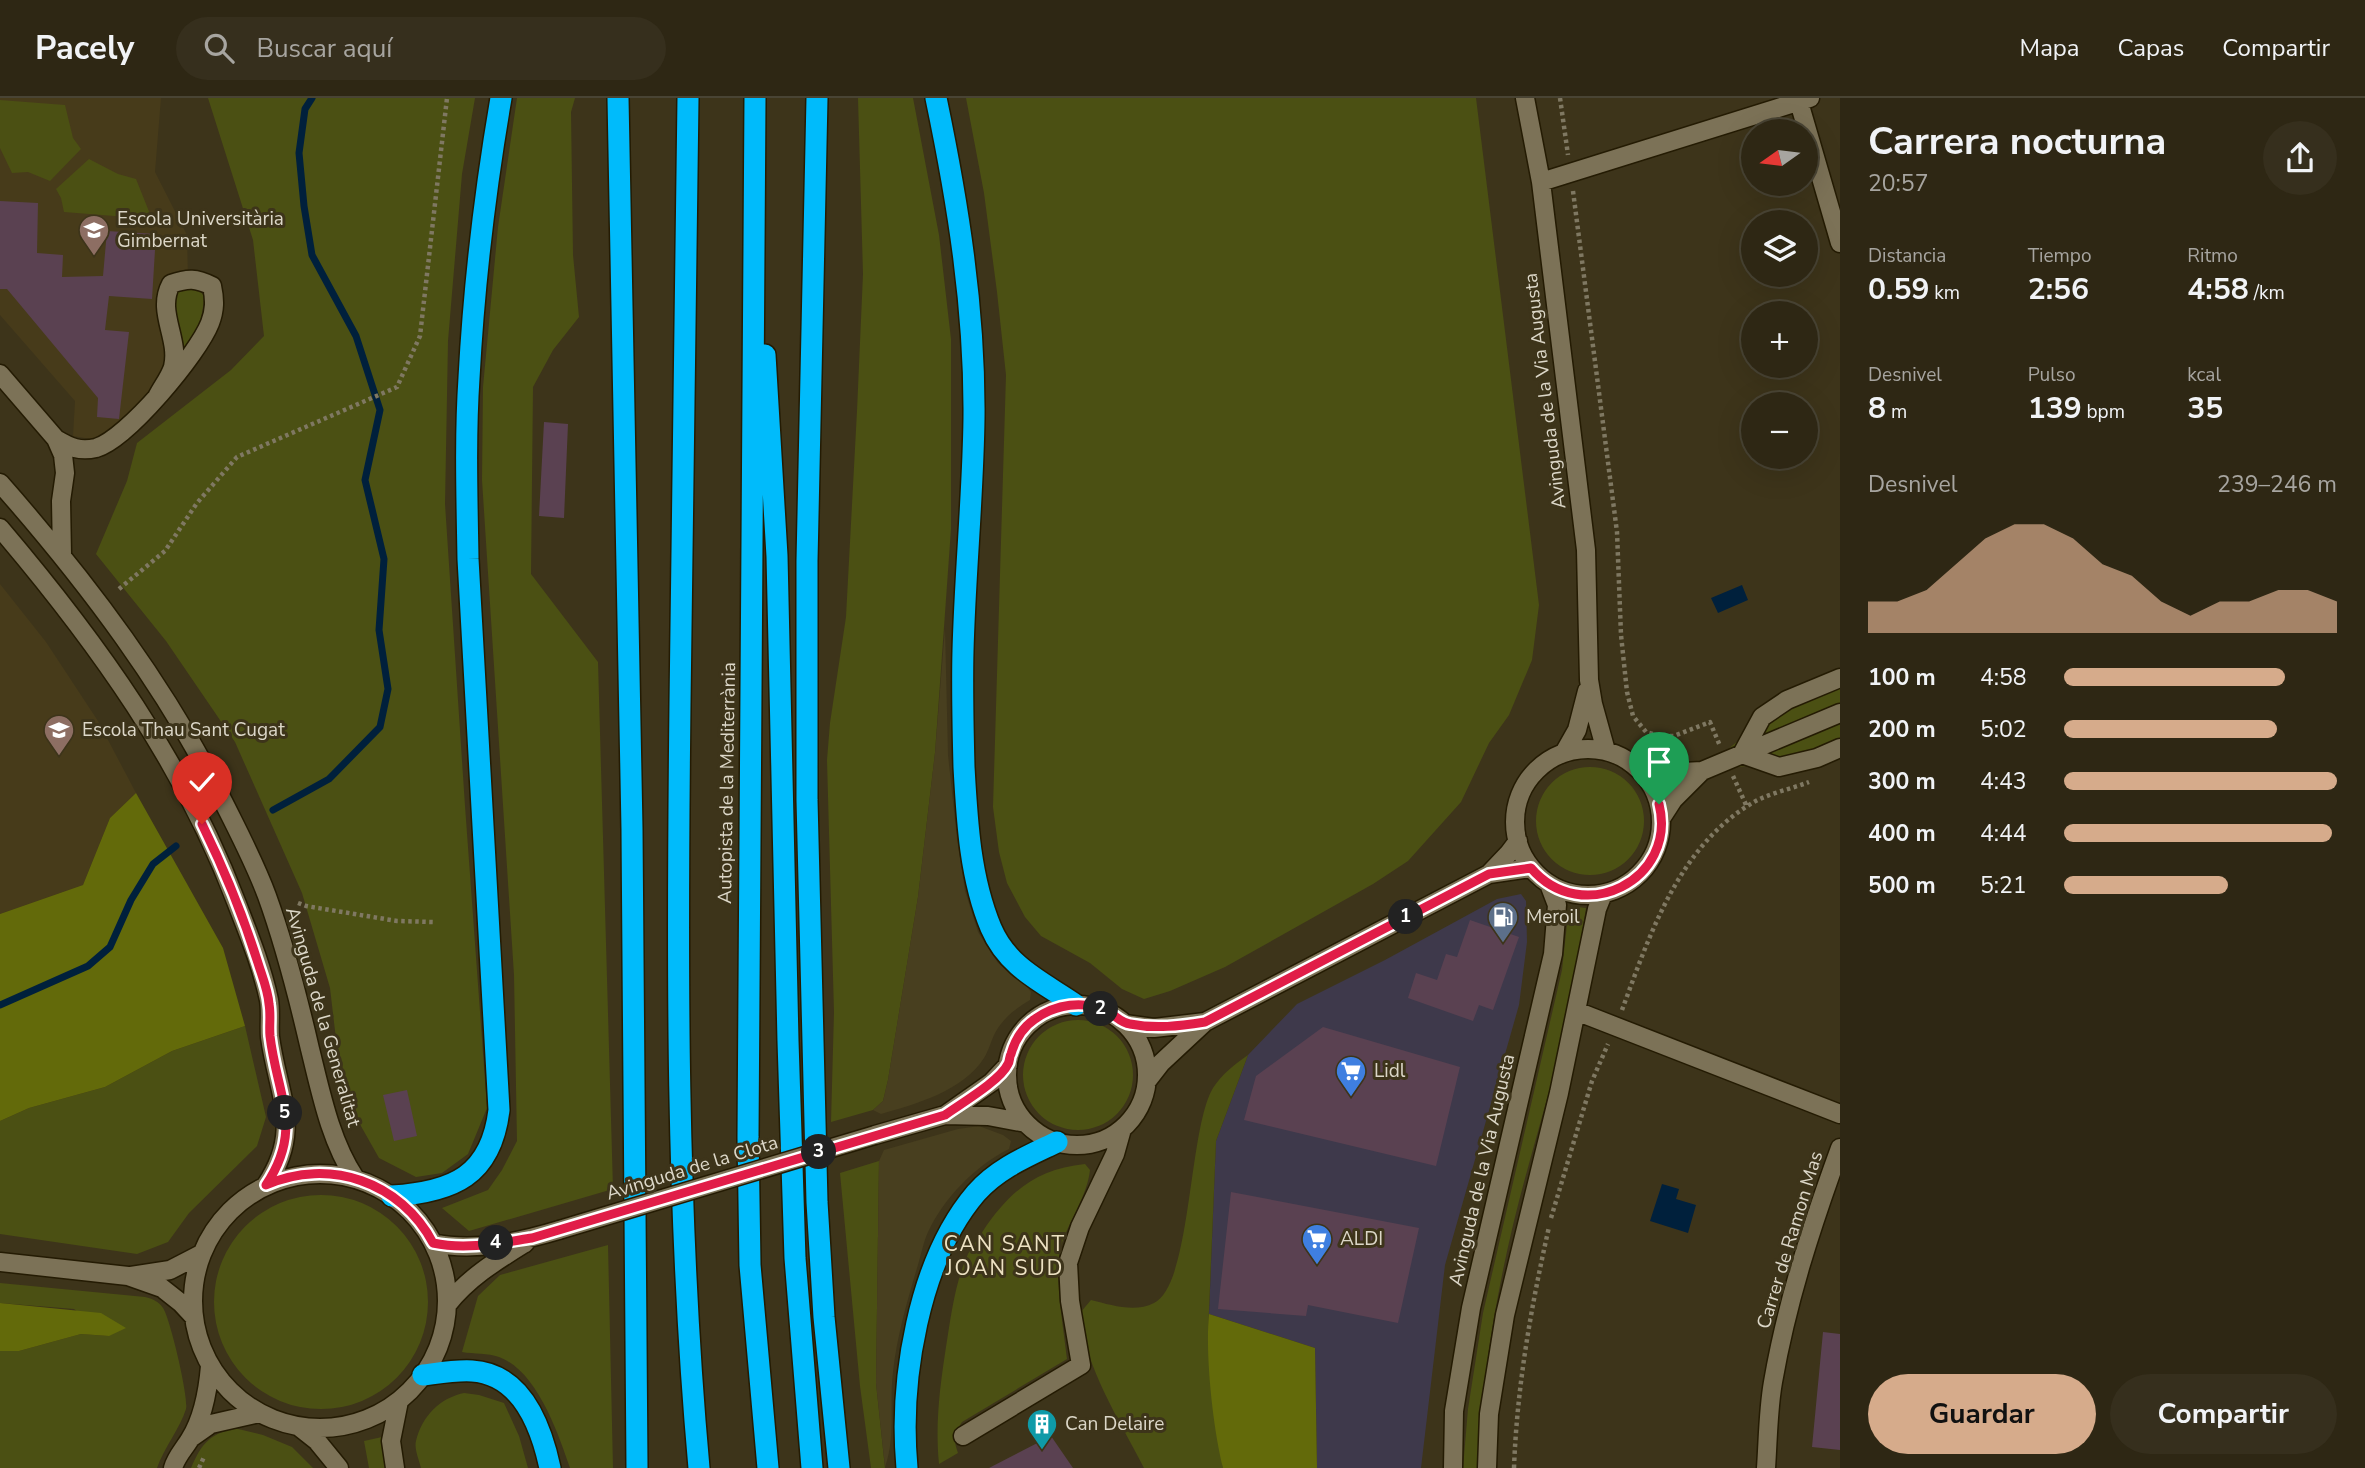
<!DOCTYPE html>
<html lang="es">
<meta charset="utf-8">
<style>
:root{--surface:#2e2714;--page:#362f1d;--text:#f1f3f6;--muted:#a7a5a0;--line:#494434;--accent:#d6ab8b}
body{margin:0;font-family:"Nunito Sans",sans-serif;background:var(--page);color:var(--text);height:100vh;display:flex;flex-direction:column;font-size:26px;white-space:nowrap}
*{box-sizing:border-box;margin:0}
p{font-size:23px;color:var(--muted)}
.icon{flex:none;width:38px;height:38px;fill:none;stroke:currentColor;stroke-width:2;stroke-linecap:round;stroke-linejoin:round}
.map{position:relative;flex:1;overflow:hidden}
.drawer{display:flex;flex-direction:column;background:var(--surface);width:525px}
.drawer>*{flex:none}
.needle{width:46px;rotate:256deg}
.fabs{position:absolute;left:1741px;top:21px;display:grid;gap:14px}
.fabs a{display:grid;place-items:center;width:77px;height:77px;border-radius:50%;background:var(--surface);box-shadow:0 7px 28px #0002,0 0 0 2px var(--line);font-size:35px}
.pin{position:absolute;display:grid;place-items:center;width:60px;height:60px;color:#fff;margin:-72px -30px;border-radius:50% 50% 50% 0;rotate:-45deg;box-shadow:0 0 7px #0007}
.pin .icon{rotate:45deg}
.km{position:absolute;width:35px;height:35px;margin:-18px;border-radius:50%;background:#222;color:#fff;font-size:19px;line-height:35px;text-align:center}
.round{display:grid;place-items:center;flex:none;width:74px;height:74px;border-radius:37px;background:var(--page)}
.summary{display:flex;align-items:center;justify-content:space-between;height:119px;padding:0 28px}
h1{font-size:38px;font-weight:700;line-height:52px}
.metrics{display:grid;grid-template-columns:repeat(3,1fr);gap:10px;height:119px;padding:7px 28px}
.metrics div{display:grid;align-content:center}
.metrics b{font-size:30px;font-weight:700}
.metrics small{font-size:19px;font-weight:400}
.metrics p{font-size:19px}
.chart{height:196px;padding:14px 28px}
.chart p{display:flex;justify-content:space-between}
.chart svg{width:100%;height:126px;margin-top:7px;fill:var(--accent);opacity:.7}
.primary-button{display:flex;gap:14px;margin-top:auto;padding:14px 28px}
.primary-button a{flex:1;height:80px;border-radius:42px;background:var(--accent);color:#111;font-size:28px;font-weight:700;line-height:80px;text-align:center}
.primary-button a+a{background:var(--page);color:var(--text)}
ul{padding:0 28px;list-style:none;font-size:23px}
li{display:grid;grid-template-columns:112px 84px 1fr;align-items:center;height:52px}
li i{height:18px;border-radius:9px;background:var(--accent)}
header{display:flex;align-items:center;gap:42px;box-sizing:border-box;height:98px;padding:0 35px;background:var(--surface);border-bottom:2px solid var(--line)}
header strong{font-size:33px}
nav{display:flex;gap:38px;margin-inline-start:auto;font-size:24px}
.search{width:490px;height:63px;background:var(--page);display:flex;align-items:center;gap:18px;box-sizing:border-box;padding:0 24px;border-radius:38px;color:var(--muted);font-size:26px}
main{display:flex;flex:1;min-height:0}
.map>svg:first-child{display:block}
.commercial{fill:#3e394b}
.built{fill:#473b1a}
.green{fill:#4b5013}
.forest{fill:#636a0a}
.sand{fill:#483f1f}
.water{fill:#00203c}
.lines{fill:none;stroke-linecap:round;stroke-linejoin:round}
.stream{stroke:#00203c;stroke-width:7}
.building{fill:#5a4151}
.minor-casing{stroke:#241b03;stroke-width:21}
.highway-casing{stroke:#241b03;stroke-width:24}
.path{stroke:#7f7862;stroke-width:4.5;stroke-dasharray:3.5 3.5;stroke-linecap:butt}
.minor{stroke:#7c7257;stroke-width:18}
.highway{stroke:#00bbfb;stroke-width:21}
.minor-bridge-casing{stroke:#241b03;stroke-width:21;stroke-linecap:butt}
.minor-bridge{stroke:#7c7257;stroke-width:18}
.route-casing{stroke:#fff;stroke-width:14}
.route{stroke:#e11d48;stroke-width:9}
.labels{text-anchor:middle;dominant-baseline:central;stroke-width:6;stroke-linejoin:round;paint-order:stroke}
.poi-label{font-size:19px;fill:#dcd7c8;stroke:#3d341a;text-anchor:start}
.street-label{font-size:19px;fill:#dcd7c8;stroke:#3d341a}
.neighbourhood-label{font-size:21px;letter-spacing:2px;fill:#ede2c3;stroke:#3d341a}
</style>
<header>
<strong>Pacely</strong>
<div class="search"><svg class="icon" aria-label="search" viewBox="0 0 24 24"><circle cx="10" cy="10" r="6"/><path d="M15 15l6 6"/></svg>Buscar aquí</div>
<nav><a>Mapa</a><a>Capas</a><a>Compartir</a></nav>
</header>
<main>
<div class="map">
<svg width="1840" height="1370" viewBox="0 0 1840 1370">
<rect width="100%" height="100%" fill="#3d341a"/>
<path class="commercial" d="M1521,796L1526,803L1527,844L1519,907L1445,1167L1421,1370H1317L1315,1250L1209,1216L1216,1043L1248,957L1297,906L1385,862L1497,801Z"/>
<path class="built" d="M0,0H161L155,74L187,137L188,180L171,285L109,344L73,338L75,303L0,217Z
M0,486L46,544L98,623L136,695L110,720L83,787L0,816Z"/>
<path class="green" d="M208,0H475L462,76L448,243L445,406L465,708L487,1010L468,1056L442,1075L416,1079L379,1060L353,1014L336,941L330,890L302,795L235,644L166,543L96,456L127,383L137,345L231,272L264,238L253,142Z
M517,0H575L571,14L573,157L579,219L553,252L533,289L531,476L598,564L613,1091L469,1133L442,1110L488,1092L502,1072L517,1043L514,877L482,382L483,289L498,129Z
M858,0H913L939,137L951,241V431L935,655L918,799L888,982L883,1003L873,1012L831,1024L834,914L827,662L830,625L846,519L857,313L863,176Z
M966,0H1476L1539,507L1532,562L1509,617L1489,645L1461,704L1408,763L1373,786L1225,869L1170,893L1144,901L1122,891L1090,865L1041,838L1025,819L1007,785L999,754L993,709L1006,277L997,194L984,95Z
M0,2L65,7L73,40L81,51L50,83L28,74L12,75L0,50Z
M89,61L118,76L136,81L152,121L64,114L61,100L56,91Z
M189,189L199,192L204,198C203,215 199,240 183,249C173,233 173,208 176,190Z
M1840,580V651L1817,660L1702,673L1787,602Z
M1536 723a54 54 0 1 1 108 0a54 54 0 1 1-108 0Z
M1569,808L1586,810C1578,858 1571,906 1560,952C1545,1011 1527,1069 1513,1127C1494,1207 1481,1289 1478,1370H1463L1468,1311L1483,1215L1562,872Z
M1023 977a55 55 0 1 1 110 0a55 55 0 1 1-110 0Z
M245,928L266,1019L257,1048L189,1115L168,1144L137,1156L0,1136V1023L29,1010L105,989L172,953Z
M1248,957L1216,1043L1208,1237L1213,1308L1223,1370H1144C1119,1321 1085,1270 1080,1215L1091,1202C1111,1207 1135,1215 1154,1205C1192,1186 1188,1032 1213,990C1222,976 1235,966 1248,957Z
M879,1063L876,1285L885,1370H871L860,1288L840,1075Z
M1085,1066L1090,1072C1087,1099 1069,1122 1061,1148C1053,1173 1064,1232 1067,1261L962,1324C954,1336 953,1341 958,1355L939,1366C935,1326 940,1288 946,1249C951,1218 955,1184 968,1156C972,1148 978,1141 983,1133C1009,1094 1036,1071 1085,1066Z
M214 1204a107 107 0 1 1 214 0a107 107 0 1 1-214 0Z
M608,1147L613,1370H570C558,1335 537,1273 499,1259C488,1255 474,1256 462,1254L478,1198L500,1177Z
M0,1185L145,1199C153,1201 158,1203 163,1210C170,1220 189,1300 186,1311C180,1330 164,1350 157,1370H0V1253H19L81,1236L109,1238L74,1211L0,1205Z
M464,1295L479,1297L504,1305L519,1338L528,1370H421C419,1362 414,1350 416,1343C422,1318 440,1300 464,1295Z
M234,1330L263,1337L292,1349L313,1370H191C202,1345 208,1338 234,1330Z
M382,1339L387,1370H369L364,1343Z"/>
<path class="forest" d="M136,695L223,850L245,928L172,953L105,989L29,1010L0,1023V816L83,787L110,720Z
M0,1205L101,1215L126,1230L109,1238L81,1236L19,1253H0Z
M1209,1216L1315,1250L1317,1370H1223C1213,1330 1205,1257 1209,1216Z"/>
<path class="sand" d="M945,530L948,657L957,741L965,793L978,834L998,865L1025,886L1031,894L1030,902C1015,911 1004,919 995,935C991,943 989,952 984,960C963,993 916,1006 881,1016L873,1012L883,1003L888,982L918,799L935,655Z
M979,1028L1003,1037L1011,1043L1009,1051C975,1068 944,1100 928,1134C923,1145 921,1158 917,1170C907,1204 897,1238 893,1274C889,1306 896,1338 885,1369L876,1285L879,1063L884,1052L958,1031Z"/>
<path class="water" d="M1742,487L1748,502L1718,515L1711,500Z
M1662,1086L1679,1091L1676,1101L1696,1107L1688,1135L1650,1123Z"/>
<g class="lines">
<path class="stream" d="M273,712L329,681L380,629L388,591L379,532L384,461L365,382L380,312L356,238L312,157L304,108L299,55L305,11L312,0
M0,907L88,868L110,849L131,802L153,766L176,748"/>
</g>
<path class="building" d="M0,103L38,105L37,155L63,157L62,179L103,178L107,133L156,136L152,201L109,198L105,232L129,234L119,321L97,319L98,300L7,191H0Z
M544,324L568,326L564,420L539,418Z
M1470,822L1519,839L1493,912L1479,907L1473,923L1408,900L1416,875L1437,882L1446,856L1457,859Z
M1323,929L1460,969L1436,1068L1244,1022L1256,978Z
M407,992L417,1038L394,1043L383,997Z
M1231,1094L1419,1130L1398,1225L1308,1207L1306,1218L1218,1211Z
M1823,1234L1840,1236V1352L1812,1349Z
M1051,1338L1073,1370H989Z"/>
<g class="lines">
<g class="minor-casing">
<path id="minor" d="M1525,0L1541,84L1586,452L1589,582L1593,606L1606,653
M1799,4L1840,145
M1541,84L1810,0
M0,276L56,341L63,357L65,375L61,403L62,457
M56,341C70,349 79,354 96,350C127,341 198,256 210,225C215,212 215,202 212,188C196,180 188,180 171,186C156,214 180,240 173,269C170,279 162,289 157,299
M0,385C88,485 168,591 227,711C241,739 256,768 267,798C285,848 298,899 310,951C321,995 330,1042 355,1080
M0,430C97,544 184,665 237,806C249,837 262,869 269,902C271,914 269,927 270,939C278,998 303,1031 266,1087
M1515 724a73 73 0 1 1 146 0a73 73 0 1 1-146 0Z
M1564,655L1577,632L1587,593
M1742,656L1762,619L1787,602L1840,580
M1742,656L1779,669L1817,660L1840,650
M1644,676L1702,673
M1662,719L1673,702L1702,673L1840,615
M1489,776L1531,770
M1007 977a70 70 0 1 1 140 0a70 70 0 1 1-140 0Z
M1576,913L1840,1016
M1125,926L1154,930L1205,924
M1147,983L1161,965L1205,924L1489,776L1509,755L1518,743
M945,1017L992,984L1008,967
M875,1037L945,1017L988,1018L1026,1025
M193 1203a127 127 0 1 1 254 0a127 127 0 1 1-254 0Z
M433,1145C474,1154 519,1144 559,1132
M0,1164L128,1178L162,1190L181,1205L194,1219
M131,1178L170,1172L201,1156
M447,1207C468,1180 496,1163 525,1145
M298,1328L317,1343L339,1370
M963,1338L1081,1267L1070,1203L1068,1165L1080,1129L1115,1056L1122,1031
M191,1340L211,1326L259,1315
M173,1370C176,1359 184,1351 190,1341C203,1320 208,1292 210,1268
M395,1370L391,1343L399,1303
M1453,1370L1454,1313L1471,1210L1553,856L1557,807L1549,786
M1487,1370L1489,1316L1505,1217L1559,995L1597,811L1603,796
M1766,1370C1768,1342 1768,1312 1773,1284C1787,1203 1812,1127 1840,1050"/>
</g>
<g class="highway-casing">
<path id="highway" d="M618,0L632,731L637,1370
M688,0C685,202 683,404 680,606C677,861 676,1116 699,1370
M755,0L748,1039L750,1167L768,1370
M817,0L807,463V702L817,1104L824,1219L839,1370
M936,0C958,105 975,212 974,320C973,398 965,475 963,553C962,592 963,630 964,669C967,723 970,780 991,830C1008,870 1043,884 1076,907
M765,257L777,458L788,943L795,1160L812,1370
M392,1098C453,1094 491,1078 499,1012L468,461C467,401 465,340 469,280C474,186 485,93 501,0
M423,1277C439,1275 456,1272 472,1273C522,1276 541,1328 550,1370
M907,1370C899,1284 918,1163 976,1095C998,1070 1028,1058 1057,1044"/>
</g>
<path class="path" d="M1560,0L1568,57
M1573,93L1617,434L1621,537L1627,594L1633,618L1646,634L1660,638H1674L1710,624L1720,648
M119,491L165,453L197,405L237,359L397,289L420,238L447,0
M1733,678L1747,709
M298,805L306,808L397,823L433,824
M1622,912C1650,836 1679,747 1754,704C1770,695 1791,691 1809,684
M1551,1120L1592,983L1608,946
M199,1370L204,1359
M1514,1370C1517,1288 1531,1209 1549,1129"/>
<use href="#minor" class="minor"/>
<use href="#highway" class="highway"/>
<g class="minor-bridge-casing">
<path id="minor-bridge" d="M559,1132L875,1037"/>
</g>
<use href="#minor-bridge" class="minor-bridge"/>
</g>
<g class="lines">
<g class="route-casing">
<path id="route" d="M202,726C224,771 243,817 258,865C262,878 268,892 269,906C271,917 269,927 270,938C277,998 304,1030 266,1087C329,1059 401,1084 433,1145C466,1152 499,1145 532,1140L945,1017C960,1006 1000,983 1008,966C1010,963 1009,959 1011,956C1015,942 1023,929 1035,921C1056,906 1083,902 1107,913C1115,917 1121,925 1130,926C1156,931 1179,928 1205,924L1489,776L1531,770C1582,830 1678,782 1659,706"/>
</g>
<use href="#route" class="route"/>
</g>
<defs>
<g id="university-pin" transform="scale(1.575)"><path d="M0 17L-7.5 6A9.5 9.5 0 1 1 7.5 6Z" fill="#8d6e63" stroke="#3d341a"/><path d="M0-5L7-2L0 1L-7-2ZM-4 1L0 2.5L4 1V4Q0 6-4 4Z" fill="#fff"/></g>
<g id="school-pin" transform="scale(1.575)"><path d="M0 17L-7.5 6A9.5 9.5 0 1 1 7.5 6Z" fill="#8d6e63" stroke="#3d341a"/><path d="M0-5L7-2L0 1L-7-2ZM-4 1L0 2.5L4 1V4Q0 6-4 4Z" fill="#fff"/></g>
<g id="fuel-pin" transform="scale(1.575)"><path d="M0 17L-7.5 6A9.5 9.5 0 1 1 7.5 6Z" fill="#5c6f8a" stroke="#3d341a"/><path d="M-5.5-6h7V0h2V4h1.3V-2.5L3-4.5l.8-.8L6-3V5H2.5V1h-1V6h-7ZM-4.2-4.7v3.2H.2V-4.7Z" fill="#fff"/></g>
<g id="supermarket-pin" transform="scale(1.575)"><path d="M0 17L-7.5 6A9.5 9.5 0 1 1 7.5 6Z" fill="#3f7fe0" stroke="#3d341a"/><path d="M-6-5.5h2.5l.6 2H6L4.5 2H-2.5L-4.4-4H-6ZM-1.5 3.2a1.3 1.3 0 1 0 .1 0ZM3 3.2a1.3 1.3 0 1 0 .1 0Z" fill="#fff"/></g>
<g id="building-pin" transform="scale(1.575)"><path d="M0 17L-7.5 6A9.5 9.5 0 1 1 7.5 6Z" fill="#0f9aa8" stroke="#3d341a"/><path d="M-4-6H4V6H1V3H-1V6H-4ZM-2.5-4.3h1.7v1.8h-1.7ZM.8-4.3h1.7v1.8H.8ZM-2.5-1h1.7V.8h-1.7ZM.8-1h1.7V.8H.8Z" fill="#fff"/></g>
</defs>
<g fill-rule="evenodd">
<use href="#university-pin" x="94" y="132"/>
<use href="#school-pin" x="59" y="632"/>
<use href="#fuel-pin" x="1503" y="819"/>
<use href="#supermarket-pin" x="1351" y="973"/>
<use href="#supermarket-pin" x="1317" y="1141"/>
<use href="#building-pin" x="1042" y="1326"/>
</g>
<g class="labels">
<g class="poi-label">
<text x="117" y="121">Escola Universitària<tspan x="117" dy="22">Gimbernat</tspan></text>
<text x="82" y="632">Escola Thau Sant Cugat</text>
<text x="1526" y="819">Meroil</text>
<text x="1374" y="973">Lidl</text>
<text x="1340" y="1141">ALDI</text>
<text x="1065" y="1326">Can Delaire</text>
</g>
<g class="street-label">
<text transform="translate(1545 293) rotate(-97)">Avinguda de la Via Augusta</text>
<text transform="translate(727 685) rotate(-89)">Autopista de la Mediterrània</text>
<text transform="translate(323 919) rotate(74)">Avinguda de la Generalitat</text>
<text transform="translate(692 1070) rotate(-17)">Avinguda de la Clota</text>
<text transform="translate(1482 1072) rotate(-77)">Avinguda de la Via Augusta</text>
<text transform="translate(1790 1142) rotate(-73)">Carrer de Ramon Mas</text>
</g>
<g class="neighbourhood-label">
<text x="1005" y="1146">CAN SANT<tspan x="1005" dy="24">JOAN SUD</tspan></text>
</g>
</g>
</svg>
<div class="fabs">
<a><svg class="needle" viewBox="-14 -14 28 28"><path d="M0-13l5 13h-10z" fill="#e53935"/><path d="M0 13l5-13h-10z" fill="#a7a5a0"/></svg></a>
<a><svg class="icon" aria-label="layers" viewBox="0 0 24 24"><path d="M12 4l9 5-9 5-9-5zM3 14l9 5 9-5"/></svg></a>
<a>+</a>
<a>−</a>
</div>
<div class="pin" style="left:1659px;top:706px;background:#1e9e55"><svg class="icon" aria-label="arrive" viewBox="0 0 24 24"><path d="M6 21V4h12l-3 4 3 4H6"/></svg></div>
<div class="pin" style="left:202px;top:726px;background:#d93025"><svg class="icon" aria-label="check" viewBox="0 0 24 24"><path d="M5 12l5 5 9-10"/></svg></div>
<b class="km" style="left:1406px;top:819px">1</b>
<b class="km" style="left:1101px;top:911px">2</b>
<b class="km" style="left:819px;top:1054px">3</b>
<b class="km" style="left:496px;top:1145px">4</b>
<b class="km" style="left:285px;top:1015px">5</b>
</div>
<section class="drawer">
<div class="summary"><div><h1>Carrera nocturna</h1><p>20:57</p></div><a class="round"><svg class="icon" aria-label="share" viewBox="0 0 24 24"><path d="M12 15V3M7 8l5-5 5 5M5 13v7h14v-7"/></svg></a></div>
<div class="metrics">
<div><p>Distancia</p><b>0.59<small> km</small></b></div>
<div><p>Tiempo</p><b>2:56</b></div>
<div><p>Ritmo</p><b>4:58<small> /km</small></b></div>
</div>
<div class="metrics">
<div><p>Desnivel</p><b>8<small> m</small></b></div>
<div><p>Pulso</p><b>139<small> bpm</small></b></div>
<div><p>kcal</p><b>35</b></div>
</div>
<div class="chart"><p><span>Desnivel</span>239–246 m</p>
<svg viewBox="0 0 160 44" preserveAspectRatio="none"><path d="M0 44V33L10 33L20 29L30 20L40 11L50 6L60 6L70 11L80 20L90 24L100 33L110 38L120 33L130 33L140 29L150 29L160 33V44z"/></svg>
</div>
<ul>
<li><b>100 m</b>4:58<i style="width:81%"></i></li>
<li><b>200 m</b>5:02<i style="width:78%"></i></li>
<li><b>300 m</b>4:43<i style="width:100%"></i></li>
<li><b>400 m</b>4:44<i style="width:98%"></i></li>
<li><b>500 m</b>5:21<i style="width:60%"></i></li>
</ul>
<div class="primary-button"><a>Guardar</a><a>Compartir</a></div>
</section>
</main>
